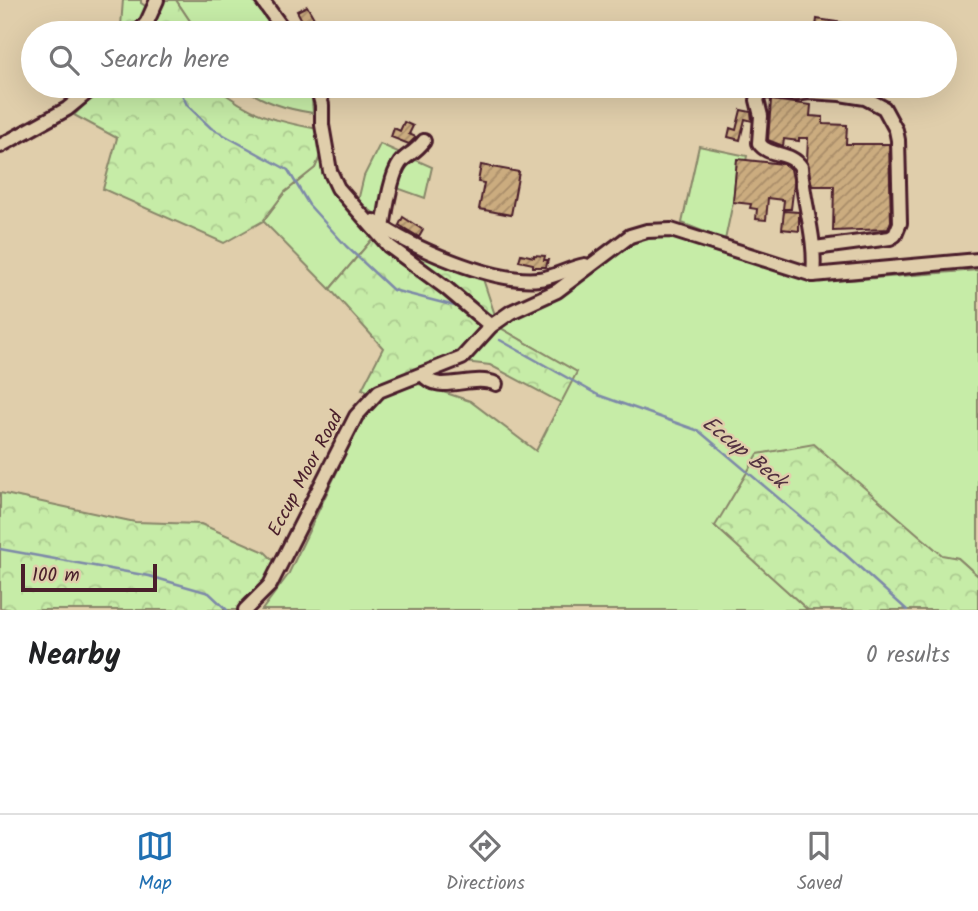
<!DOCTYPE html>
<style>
:root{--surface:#fff;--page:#f6f6f6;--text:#202124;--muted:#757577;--line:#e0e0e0;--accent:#1f6fb2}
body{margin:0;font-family:Kalam,sans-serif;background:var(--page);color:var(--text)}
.scale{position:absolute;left:21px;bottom:18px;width:136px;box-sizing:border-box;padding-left:7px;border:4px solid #4a1f2b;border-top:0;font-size:19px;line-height:24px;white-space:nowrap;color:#4a1f2b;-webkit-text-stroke:5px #e0ceab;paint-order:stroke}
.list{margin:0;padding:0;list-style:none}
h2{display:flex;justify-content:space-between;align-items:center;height:91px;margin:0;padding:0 28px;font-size:30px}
h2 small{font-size:23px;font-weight:400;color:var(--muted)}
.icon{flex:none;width:38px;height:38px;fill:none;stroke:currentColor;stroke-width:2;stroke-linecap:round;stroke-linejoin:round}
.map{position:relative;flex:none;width:978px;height:610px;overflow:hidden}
.search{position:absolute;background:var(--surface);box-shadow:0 7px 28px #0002;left:21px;right:21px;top:21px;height:77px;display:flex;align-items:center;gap:18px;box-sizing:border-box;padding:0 24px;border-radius:38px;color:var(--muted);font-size:26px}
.sheet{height:203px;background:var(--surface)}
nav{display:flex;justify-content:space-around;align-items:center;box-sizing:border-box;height:98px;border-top:2px solid var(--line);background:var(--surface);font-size:19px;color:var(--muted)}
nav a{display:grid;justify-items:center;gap:4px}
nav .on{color:var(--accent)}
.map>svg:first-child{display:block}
.green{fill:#c6eca7;stroke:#888669;stroke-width:2}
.forest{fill:url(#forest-crowns);stroke:#888669;stroke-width:2}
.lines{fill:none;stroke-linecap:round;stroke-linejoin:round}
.stream{stroke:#7d89a8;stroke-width:2.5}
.building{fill:url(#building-hatch);stroke:#4a1f2b;stroke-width:2}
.minor-casing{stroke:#4a1f2b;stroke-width:18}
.minor{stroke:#e0ceab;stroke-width:12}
.labels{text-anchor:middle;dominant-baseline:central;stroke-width:5;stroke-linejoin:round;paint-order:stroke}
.street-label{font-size:19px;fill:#4a1f2b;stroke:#e0ceab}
.water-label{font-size:21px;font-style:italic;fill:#523140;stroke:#e0ceab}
</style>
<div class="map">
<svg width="978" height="610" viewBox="0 0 978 610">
<defs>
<pattern id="forest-crowns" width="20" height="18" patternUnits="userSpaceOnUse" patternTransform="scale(1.75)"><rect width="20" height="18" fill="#c6eca7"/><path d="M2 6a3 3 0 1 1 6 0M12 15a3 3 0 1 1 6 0" fill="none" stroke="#acca90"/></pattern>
<pattern id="building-hatch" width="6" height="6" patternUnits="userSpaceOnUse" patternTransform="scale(1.75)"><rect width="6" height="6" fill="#cbac7f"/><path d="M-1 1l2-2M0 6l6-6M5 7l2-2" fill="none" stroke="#a78b68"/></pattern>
</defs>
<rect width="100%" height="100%" fill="#e0ceab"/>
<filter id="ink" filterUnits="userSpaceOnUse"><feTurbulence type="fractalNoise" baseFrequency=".0143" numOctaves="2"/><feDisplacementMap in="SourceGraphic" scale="14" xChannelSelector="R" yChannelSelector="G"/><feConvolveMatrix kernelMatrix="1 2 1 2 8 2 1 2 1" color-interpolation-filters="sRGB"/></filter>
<g filter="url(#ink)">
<g class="green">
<path d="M176,0H256L277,28L260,33H198Z"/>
<path d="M241,86H311L313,113C286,109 263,102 241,86Z"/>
<path d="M380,144L432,167L425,198L389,185L379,217L358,201L364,176Z"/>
<path d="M699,146L747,156L746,161L737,160L733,202L725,240L682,223Z"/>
<path d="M323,149C324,158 323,169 326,177C334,202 359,217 379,231L330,289L263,221L285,192L315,168Z"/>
<path d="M650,235L673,236L815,280H850L978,270V576L958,558L715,526L808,610H262L288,575L361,421L383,395L419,384L470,401L536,451L576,372L499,327L632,239Z"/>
</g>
<g class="forest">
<path d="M123,0H141V3L147,7L162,0H176L198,33H117L121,26Z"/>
<path d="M104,86H215C250,115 275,121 318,129L323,149L315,168L285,192L263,221L224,243L103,189L117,138L74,115Z"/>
<path d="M379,231L482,276L499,327L577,372L561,403L490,365L447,360L386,381L370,392L362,389L383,348L330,289Z"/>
<path d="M814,444L942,555L958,558L978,576V610H808L715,526L758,454Z"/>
<path d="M0,493L135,522L201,524L265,552L275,562L264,580L237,610H14L0,608Z"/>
</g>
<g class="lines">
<g class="stream">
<path d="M155,17L156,33"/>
<path d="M178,86L187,105L211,128L288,170L309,205L346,246L393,290L455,306"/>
<path d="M500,340L598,395L699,431L846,555L907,610"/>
<path d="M0,549L149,576L209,593L227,610"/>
</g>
</g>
<g class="building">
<path d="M307,6L318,25L314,27L317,33H295L305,26L297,11Z"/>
<path d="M817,19L844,23L843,33H815Z"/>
<path d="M771,100L811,105L810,116L823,117V124L847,125L846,144H889L891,221L888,229L833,231L834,186H812L807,161L808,138H799V141L784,139L783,146L768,140Z"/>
<path d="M741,110L751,112L752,121L745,119L740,140L728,137L730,128L736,130Z"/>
<path d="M404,122L413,126L409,134L416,137L409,144L391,137L394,128L400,131Z"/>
<path d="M737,159L783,164L791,169L794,184L791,209H783L784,200L768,198L766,220L756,219L757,209L750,208L751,204L733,202Z"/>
<path d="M481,165L519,172L511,215L479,209L484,183L478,182Z"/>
<path d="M784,211L799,212V231L782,229Z"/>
<path d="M403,217L423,230L419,237L399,225Z"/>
<path d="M521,254L534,257V255L545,256L544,260H548L546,267H533V264L519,261Z"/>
</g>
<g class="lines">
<g class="minor-casing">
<g id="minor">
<path d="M262,0L286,33"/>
<path d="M138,33L147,22L157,0"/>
<path d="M317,86L322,105V125L330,171L338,188L389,246L446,288L491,326"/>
<path d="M0,146L67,109L95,86"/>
<path d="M374,221C410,247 494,284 539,279C555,277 569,268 585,265"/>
<path d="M383,228C386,211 390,177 400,163C406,155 415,153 424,141"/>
<path d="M813,275C817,239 803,203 801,167C791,151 768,157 759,143L761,116L757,100L760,93L766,91L796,94L809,92L840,94L865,98L884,108L896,130L898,140L900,223L895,235L890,238L815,248"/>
<path d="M423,374C436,396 473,373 496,384"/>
<path d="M245,610L270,585L356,416L379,391L462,358L491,326L511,312L557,291L630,236L647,231L671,230L813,275L978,260"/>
</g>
</g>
<use href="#minor" class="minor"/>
</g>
</g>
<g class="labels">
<g class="street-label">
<text transform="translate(306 474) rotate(-62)">Eccup Moor Road</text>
</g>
<g class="water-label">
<text transform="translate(744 453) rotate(39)">Eccup Beck</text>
</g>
</g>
</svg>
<div class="scale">100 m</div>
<div class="search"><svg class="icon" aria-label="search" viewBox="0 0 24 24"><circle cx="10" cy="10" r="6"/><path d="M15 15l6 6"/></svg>Search here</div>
</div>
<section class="sheet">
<h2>Nearby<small>0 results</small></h2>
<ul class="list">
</ul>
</section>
<nav>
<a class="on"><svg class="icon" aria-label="map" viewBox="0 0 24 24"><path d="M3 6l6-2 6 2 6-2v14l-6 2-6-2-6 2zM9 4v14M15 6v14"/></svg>Map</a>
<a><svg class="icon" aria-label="directions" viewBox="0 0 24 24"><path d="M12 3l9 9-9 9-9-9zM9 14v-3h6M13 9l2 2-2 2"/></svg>Directions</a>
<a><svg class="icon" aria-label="saved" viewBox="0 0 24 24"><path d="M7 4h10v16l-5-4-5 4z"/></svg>Saved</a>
</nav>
